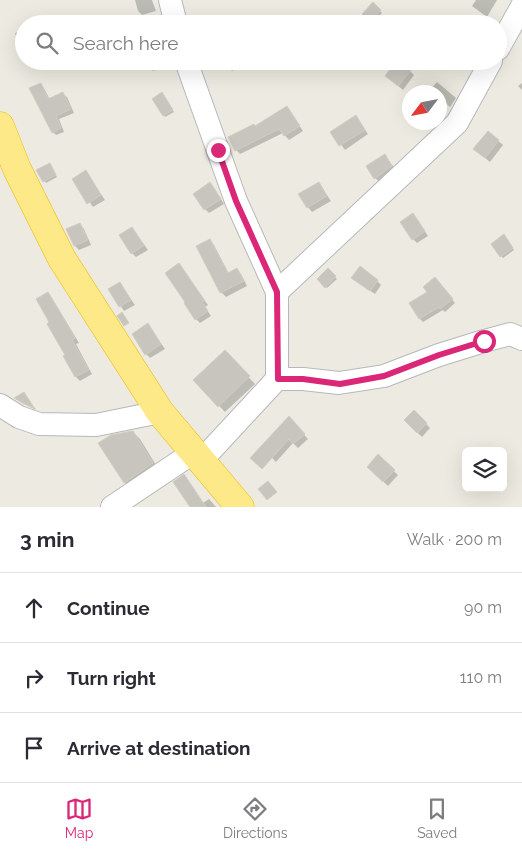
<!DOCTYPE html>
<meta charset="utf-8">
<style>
:root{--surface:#fff;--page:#f7f7f7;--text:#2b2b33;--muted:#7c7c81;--line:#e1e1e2;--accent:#db2777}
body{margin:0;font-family:Raleway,sans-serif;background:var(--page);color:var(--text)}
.controls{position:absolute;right:15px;bottom:15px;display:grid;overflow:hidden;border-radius:8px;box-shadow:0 5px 20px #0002}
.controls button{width:45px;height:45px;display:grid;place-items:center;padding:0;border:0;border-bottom:1px solid var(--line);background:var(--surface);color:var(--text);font:25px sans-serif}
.compass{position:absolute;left:402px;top:85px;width:45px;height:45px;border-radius:50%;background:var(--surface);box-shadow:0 5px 20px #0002;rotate:238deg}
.stop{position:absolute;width:15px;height:15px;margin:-11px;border:4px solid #db2777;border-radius:50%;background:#fff}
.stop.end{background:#db2777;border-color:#fff;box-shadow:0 1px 5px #0008}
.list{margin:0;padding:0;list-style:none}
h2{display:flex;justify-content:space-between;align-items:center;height:65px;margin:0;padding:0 20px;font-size:21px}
h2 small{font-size:16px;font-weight:400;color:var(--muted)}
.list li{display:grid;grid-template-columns:32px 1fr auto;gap:15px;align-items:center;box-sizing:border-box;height:70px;padding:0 20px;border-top:1px solid var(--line)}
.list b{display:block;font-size:19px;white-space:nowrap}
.list em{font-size:16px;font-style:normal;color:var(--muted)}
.icon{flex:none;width:28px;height:28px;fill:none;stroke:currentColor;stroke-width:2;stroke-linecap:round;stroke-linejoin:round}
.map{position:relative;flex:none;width:522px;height:507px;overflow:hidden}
.search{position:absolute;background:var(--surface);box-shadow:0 5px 20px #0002;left:15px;right:15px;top:15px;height:55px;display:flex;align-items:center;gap:12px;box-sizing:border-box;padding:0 18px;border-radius:28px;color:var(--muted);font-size:19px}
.sheet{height:275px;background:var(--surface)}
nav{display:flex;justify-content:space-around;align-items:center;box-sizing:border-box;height:70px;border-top:1px solid var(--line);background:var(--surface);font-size:14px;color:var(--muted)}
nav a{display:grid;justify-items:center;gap:2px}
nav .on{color:var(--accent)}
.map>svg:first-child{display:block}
.shadow{fill:#0003}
.building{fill:#c7c5be;stroke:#d1cdbf}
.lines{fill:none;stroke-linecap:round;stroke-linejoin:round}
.minor-casing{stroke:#b6b8be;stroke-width:24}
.highway-casing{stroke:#edb600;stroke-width:29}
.minor{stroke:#fff;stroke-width:22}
.highway{stroke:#fde987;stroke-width:28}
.route{stroke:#db2777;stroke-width:6}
</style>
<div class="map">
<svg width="522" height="507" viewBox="0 0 522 507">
<rect width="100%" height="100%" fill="#edebe1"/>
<g class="shadow">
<path d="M135,0H152L156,11L142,15L138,11Z"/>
<path d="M476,0H497L487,17L472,6Z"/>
<path d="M373,4L382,13L373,23L364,14Z"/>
<path d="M271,17L277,24H260V23Z"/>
<path d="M24,31V50L21,51L15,33Z"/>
<path d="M146,61H162L164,66L153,71Z"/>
<path d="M224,61H242L243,65L232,71Z"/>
<path d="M410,71L414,75L403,90L391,80Z"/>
<path d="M437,82L456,98L450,107L440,98V92H433L430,90Z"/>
<path d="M522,83V90L518,86Z"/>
<path d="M41,84L44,88L50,100L63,94L67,97L74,113L59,119L64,132L56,135L53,132Z"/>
<path d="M164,96L174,112L165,117L164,115Z"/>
<path d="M287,107L303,131L289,140L283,133L240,154L236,150L255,127Z"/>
<path d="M356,117L368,134L345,150L332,132Z"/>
<path d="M488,132L503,145L490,162L479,153Z"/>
<path d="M385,156L396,170L380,182L375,178Z"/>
<path d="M50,164L57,177L46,183L38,170Z"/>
<path d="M86,172L105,200L93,207L74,179Z"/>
<path d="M319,183L331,201L312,212L308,207Z"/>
<path d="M214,188L224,204L209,213L205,209Z"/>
<path d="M417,219L428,236L417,243L413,239Z"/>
<path d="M80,224L84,229L91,245L79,250L75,246L68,229Z"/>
<path d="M132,228L148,250L136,257L132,253Z"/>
<path d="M506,238L514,250L503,258L501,256Z"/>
<path d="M210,241L214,245L229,274L237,270L241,274L247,286L226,297L221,292L198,247Z"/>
<path d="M179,265L208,305L205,307L211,316L200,323L196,319Z"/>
<path d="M328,270L337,279L327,288L318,279Z"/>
<path d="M377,281L381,285L375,294L357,282Z"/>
<path d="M438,282L455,303L445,312L443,310L423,322L420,319L429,292Z"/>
<path d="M120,284L135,305L124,311L110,290Z"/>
<path d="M48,293L52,298L79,343L76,344L92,374L80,381L76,377L65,357L67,356L51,323Z"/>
<path d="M148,325L165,349L150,358L146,354Z"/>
<path d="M225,352L255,384L225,412L194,380Z"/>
<path d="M24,394L28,398L36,410L20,402L16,399Z"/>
<path d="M414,411L430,428L422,437L405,420Z"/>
<path d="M293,422L308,439L298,448L293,443L276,462L272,458Z"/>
<path d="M133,432L140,439L159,470L131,489L125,483L100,444Z"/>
<path d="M378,456L398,475L388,486L368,467Z"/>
<path d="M209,499L216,507H197Z"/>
</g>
<g class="building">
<path d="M373,2L381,10L370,22L362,14Z"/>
<path d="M396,61H399L411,70L398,86L385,76Z"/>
<path d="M41,83L48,99L63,92L71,109L56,116L61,128L52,133L29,88Z"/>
<path d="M162,92L173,110L163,116L152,99Z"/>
<path d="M287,106L300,126L284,136L279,129L235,151L228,137L254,124L255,126Z"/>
<path d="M356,115L365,130L339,146L330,132Z"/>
<path d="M488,131L499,140L485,158L473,149Z"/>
<path d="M385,154L392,166L374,179L366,166Z"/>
<path d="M50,163L56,175L43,182L36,170Z"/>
<path d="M86,170L101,195L87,204L72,179Z"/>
<path d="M210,182L221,199L204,210L193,194Z"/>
<path d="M319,182L327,196L307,208L298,194Z"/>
<path d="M413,213L425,231L412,240L400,222Z"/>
<path d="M80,223L88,240L74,246L66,229Z"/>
<path d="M132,227L144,245L131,254L119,235Z"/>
<path d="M504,234L513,248L500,257L491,244Z"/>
<path d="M210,239L228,273L237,268L244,281L220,293L196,246Z"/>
<path d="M179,263L205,301L202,302L208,311L195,320L184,303L185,302L165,273Z"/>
<path d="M360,266L378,280L370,291L351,278Z"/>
<path d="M328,268L336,276L325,288L317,279Z"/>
<path d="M435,277L453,299L440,309L439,307L419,319L409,303L427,292L423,287Z"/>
<path d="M120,282L131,300L119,307L108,289Z"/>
<path d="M48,292L75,338L72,340L89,370L75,377L63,356L65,355L47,324L49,322L36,299Z"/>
<path d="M122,312L129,323L124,326L117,316Z"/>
<path d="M148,323L161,344L145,355L132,334Z"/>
<path d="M225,350L250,376L218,407L193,380Z"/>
<path d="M24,392L34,408L14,398Z"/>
<path d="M414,410L427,423L417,433L404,420Z"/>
<path d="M289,416L305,434L293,444L289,439L262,469L250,458Z"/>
<path d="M133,431L153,463L124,483L98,443L111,435Z"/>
<path d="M378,454L395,470L383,482L367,467Z"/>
<path d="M184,474L206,507H190L173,482Z"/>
<path d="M268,481L277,492L267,500L258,489Z"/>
</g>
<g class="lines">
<g class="minor-casing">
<g id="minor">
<path d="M170,0L176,24"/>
<path d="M498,49L522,6"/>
<path d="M186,61L236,201L277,292"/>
<path d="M277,379H303L339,383L384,376L439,355L484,341L510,334L522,339"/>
<path d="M0,405L19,417L39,424L96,425L160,412"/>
<path d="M201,461L277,379V292L457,123L491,61"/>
<path d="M112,507L194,452"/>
</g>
</g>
<g class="highway-casing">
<path id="highway" d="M0,126L17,169L62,259L160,412L240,507"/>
</g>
<use href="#minor" class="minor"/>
<use href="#highway" class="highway"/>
</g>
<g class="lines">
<path class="route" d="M218,150L236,201L277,292L278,379H303L340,384L384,376L439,355L484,341"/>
</g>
</svg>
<div class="controls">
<button><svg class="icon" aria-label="layers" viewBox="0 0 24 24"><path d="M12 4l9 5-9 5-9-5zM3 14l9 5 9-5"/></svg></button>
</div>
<svg class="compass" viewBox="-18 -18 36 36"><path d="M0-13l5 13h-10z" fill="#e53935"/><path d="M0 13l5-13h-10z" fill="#7c7c81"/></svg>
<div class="stop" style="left:484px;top:341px"></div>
<div class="stop end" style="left:218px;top:150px"></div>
<div class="search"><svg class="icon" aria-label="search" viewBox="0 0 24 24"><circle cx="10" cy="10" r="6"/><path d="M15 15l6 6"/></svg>Search here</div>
</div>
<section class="sheet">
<h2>3 min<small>Walk · 200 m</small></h2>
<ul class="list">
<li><svg class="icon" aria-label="ahead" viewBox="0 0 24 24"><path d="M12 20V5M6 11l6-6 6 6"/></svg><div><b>Continue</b></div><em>90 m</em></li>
<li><svg class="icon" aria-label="right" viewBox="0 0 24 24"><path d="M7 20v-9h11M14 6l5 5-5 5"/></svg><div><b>Turn right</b></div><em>110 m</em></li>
<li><svg class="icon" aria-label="arrive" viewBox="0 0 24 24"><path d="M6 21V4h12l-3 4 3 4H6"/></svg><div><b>Arrive at destination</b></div></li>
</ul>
</section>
<nav>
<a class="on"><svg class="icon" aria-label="map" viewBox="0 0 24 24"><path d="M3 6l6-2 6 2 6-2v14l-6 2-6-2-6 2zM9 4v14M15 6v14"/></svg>Map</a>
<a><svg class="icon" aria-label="directions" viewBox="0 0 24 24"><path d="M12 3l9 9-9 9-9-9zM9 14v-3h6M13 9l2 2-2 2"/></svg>Directions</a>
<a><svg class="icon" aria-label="saved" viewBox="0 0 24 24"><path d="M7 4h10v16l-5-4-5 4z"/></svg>Saved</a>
</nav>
